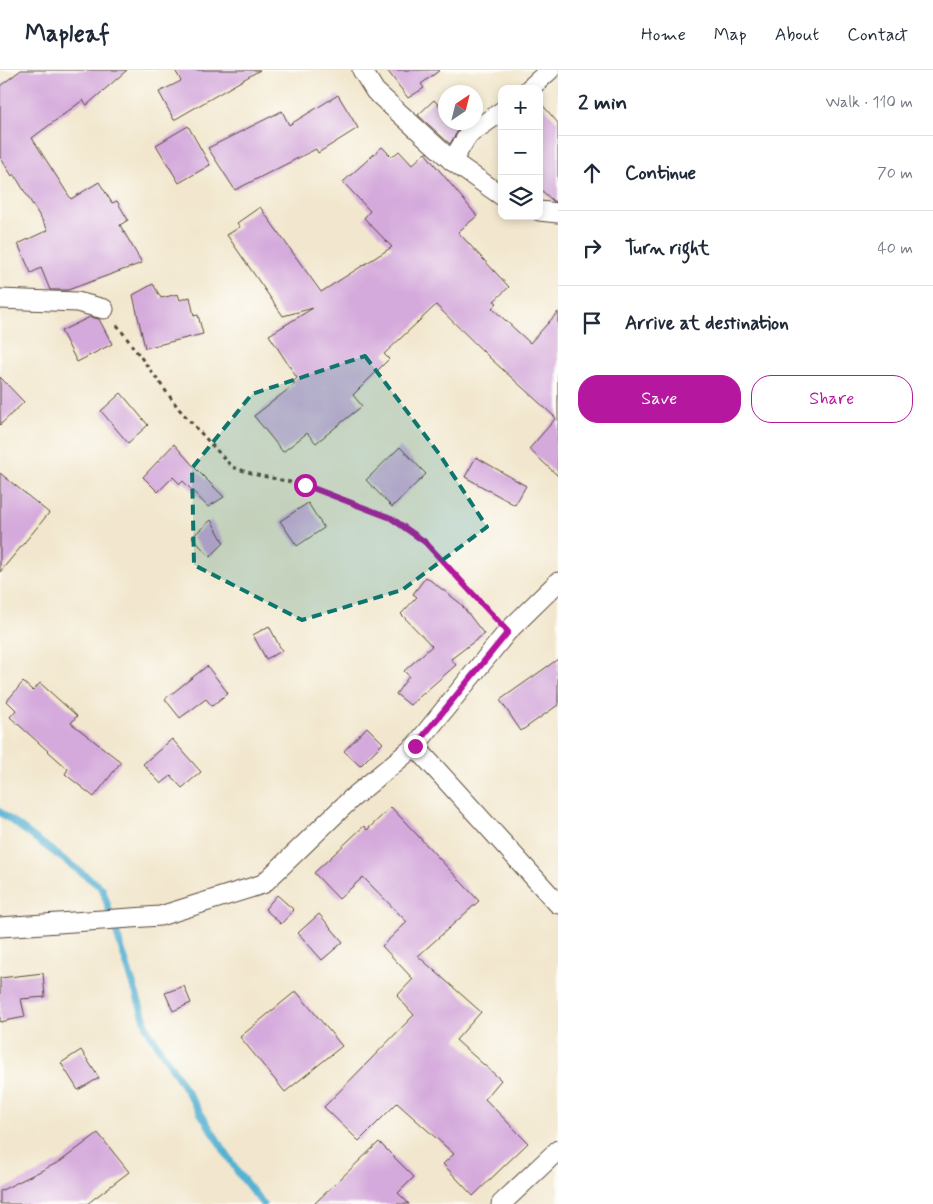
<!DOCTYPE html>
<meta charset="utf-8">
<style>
:root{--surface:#fff;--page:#f6f6f7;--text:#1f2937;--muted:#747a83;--line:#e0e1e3;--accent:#b5179e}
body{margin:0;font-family:Mynerve,sans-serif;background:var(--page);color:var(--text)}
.controls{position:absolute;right:15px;top:15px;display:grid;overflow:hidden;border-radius:10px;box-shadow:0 2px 8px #0003}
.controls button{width:45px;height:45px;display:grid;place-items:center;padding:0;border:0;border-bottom:1px solid var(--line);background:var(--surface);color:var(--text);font:25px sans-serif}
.compass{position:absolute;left:438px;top:15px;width:45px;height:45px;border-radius:50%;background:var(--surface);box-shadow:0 2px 8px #0003;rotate:35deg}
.stop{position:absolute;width:15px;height:15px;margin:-11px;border:4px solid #b5179e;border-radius:50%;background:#fff}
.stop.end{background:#b5179e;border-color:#fff;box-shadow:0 1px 5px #0008}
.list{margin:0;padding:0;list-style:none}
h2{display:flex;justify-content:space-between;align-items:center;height:65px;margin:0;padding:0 20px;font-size:21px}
h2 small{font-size:16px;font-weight:400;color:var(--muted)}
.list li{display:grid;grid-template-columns:32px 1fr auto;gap:15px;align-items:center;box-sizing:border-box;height:75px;padding:0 20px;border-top:1px solid var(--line)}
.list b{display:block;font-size:19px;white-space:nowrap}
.list em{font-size:16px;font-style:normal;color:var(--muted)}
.actions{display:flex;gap:10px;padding:15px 20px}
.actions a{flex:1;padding:11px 0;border:1px solid var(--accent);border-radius:20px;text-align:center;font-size:18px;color:var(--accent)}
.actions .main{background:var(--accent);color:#fff}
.icon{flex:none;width:28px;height:28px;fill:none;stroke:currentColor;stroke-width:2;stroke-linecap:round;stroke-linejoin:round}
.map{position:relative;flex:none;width:558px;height:1134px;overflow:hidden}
header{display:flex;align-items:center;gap:30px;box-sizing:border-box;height:70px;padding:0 25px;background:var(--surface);border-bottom:1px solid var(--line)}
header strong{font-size:24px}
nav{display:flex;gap:28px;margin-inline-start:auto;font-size:18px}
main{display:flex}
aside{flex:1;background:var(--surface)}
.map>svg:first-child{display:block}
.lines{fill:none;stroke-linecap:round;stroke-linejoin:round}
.stream{stroke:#55b1d3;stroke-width:7}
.building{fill:#d4a9db}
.street-casing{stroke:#564638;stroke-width:21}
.path{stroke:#564638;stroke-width:3;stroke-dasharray:4 4;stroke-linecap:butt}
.street{stroke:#fff;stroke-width:19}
.route{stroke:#b5179e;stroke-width:6}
.marked{fill:#0f766e;fill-opacity:0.2;stroke:#0f766e;stroke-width:4;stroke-dasharray:10 6;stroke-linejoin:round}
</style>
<header>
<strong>Mapleaf</strong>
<nav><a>Home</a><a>Map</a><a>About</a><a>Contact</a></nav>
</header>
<main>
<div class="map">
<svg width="558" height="1134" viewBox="0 0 558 1134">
<rect width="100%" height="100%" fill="#fdfcf7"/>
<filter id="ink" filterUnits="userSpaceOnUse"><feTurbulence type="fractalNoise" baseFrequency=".02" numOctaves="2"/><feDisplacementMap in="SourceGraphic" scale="10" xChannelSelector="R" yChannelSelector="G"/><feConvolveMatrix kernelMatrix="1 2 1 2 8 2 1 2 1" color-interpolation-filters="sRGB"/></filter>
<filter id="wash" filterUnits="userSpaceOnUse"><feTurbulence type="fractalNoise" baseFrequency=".0096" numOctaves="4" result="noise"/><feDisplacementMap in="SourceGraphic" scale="20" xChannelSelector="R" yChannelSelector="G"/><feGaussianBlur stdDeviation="1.12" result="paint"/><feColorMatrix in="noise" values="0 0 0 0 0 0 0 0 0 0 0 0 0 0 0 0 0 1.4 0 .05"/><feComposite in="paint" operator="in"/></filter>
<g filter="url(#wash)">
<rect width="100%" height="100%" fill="#f2e7ce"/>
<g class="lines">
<path class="stream" d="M0,742L102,818L148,960L239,1104L263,1134"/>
</g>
<g id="blocks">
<g class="building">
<path d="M21,0H127L87,35L83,30L32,68L71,129L99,112L112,133L117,131L128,150L120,155L142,193L68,220H50L41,198L31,203L18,174L48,160L14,104L12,106L0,87V16Z"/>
<path d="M175,0H260L174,50L159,22L181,11Z"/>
<path d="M387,0H440L421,14L424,18L408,28Z"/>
<path d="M338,25L358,58L318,83L316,79L235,120L208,78L282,41L289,55Z"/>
<path d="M434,30L446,43V52H454L459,59L450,74L418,45Z"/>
<path d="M539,31L558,53V132L553,131L539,118Z"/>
<path d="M188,56L210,95L179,113L156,75Z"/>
<path d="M382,77L392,87L399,81L412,95L425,83L477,146L458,162L509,217L494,231L497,233L492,238L530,273L558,242V406L529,379L556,348L490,288L436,235L384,284L389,289L353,325L362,336L316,373L307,363L283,382L254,346L295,314L293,312L297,308L269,265L313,238L283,246L227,165L240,157L237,153L260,137L321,222L392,177L364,148L370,141L343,112Z"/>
<path d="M153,214L161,228L178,224L180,230L190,227L194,246L198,245L203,264L145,278L133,225Z"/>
<path d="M90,247L99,249L112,274L77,292L61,261Z"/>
<path d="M0,307L24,332L0,355Z"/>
<path d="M121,323L148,355L128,373L101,341Z"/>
<path d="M174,374L196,399L224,427L208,437L183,411L180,414L173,407L158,422L143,407Z"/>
<path d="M400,377L426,404L392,437L366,410Z"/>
<path d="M476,387L526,416L515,435L465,407Z"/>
<path d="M0,403L49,443L0,502Z"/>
<path d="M308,433L324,458L297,476L280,451Z"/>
<path d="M211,450L224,473L210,487L192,467Z"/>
<path d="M426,507L460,533L484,564L451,589L456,595L410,635L396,624L409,606L404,601L432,576L401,544L417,527L413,524Z"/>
<path d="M269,556L282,581L266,589L253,565Z"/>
<path d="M558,589V635L521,661L500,630Z"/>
<path d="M207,596L228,623L212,636L206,629L180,648L165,629Z"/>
<path d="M23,612L33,621L40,613L77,646L71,653L121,692L94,727L65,704L68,699L10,647L16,640L7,631Z"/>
<path d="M367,657L383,673L360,696L344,681Z"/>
<path d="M172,669L201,702L182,718L171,706L161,714L143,694Z"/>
<path d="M391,737L479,831L418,886L481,942L456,970L501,1010L485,1029L528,1073L473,1126L443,1094L454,1084L397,1033L359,1071L324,1037L414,945L397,926L413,909L382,876L407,852L363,807L339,829L314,803L364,756L367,760Z"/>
<path d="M277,825L294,840L281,854L265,839Z"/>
<path d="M319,844L343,872L322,890L298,863Z"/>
<path d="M43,903L45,927L21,929L25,947L0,952V908Z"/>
<path d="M184,916L191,933L173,941L165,923Z"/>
<path d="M296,921L342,976L285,1022L240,967Z"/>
<path d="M81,980L99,1008L78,1020L61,993Z"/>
<path d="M98,1063L129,1102L87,1134H0V1121L61,1091Z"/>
<path d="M379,1072L414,1107L398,1123L409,1134H314Z"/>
</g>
</g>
</g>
<g filter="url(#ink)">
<use href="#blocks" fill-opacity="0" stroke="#564638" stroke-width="1"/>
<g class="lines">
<g class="street-casing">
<g id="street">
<path d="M362,0L375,21L452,91L502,126"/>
<path d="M529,19L550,0"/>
<path d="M452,91L468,65L502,41"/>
<path d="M539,141L558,143"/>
<path d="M0,229L77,232L104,239"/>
<path d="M415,676L558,834"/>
<path d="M0,857L160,846L263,814L351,729L415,676L507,562L558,512"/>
<path d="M501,1134L558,1080"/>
</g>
</g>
<path class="path" d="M117,255L179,339L232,397L257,405L305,415L391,448L425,472L494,546"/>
<use href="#street" class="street"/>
</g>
</g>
<g class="lines" filter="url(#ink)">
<path class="route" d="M305,415L391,448L425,472L508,562L415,676"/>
</g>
<path class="marked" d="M365,286L440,385L487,457L402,520L302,550L194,495L192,398L252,324Z"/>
</svg>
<div class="controls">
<button>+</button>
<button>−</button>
<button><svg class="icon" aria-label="layers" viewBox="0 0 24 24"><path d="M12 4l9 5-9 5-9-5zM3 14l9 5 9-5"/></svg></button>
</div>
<svg class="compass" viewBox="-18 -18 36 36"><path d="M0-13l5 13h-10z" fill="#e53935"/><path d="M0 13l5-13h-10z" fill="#747a83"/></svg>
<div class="stop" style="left:305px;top:415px"></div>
<div class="stop end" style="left:415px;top:676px"></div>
</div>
<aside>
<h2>2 min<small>Walk · 110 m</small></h2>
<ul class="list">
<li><svg class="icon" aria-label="ahead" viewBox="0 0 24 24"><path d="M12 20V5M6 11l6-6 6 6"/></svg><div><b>Continue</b></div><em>70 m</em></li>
<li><svg class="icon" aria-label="right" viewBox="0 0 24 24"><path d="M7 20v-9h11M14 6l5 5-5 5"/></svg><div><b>Turn right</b></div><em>40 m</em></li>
<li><svg class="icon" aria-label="arrive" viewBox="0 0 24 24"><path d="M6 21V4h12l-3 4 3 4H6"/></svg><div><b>Arrive at destination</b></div></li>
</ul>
<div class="actions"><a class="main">Save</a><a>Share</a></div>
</aside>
</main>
